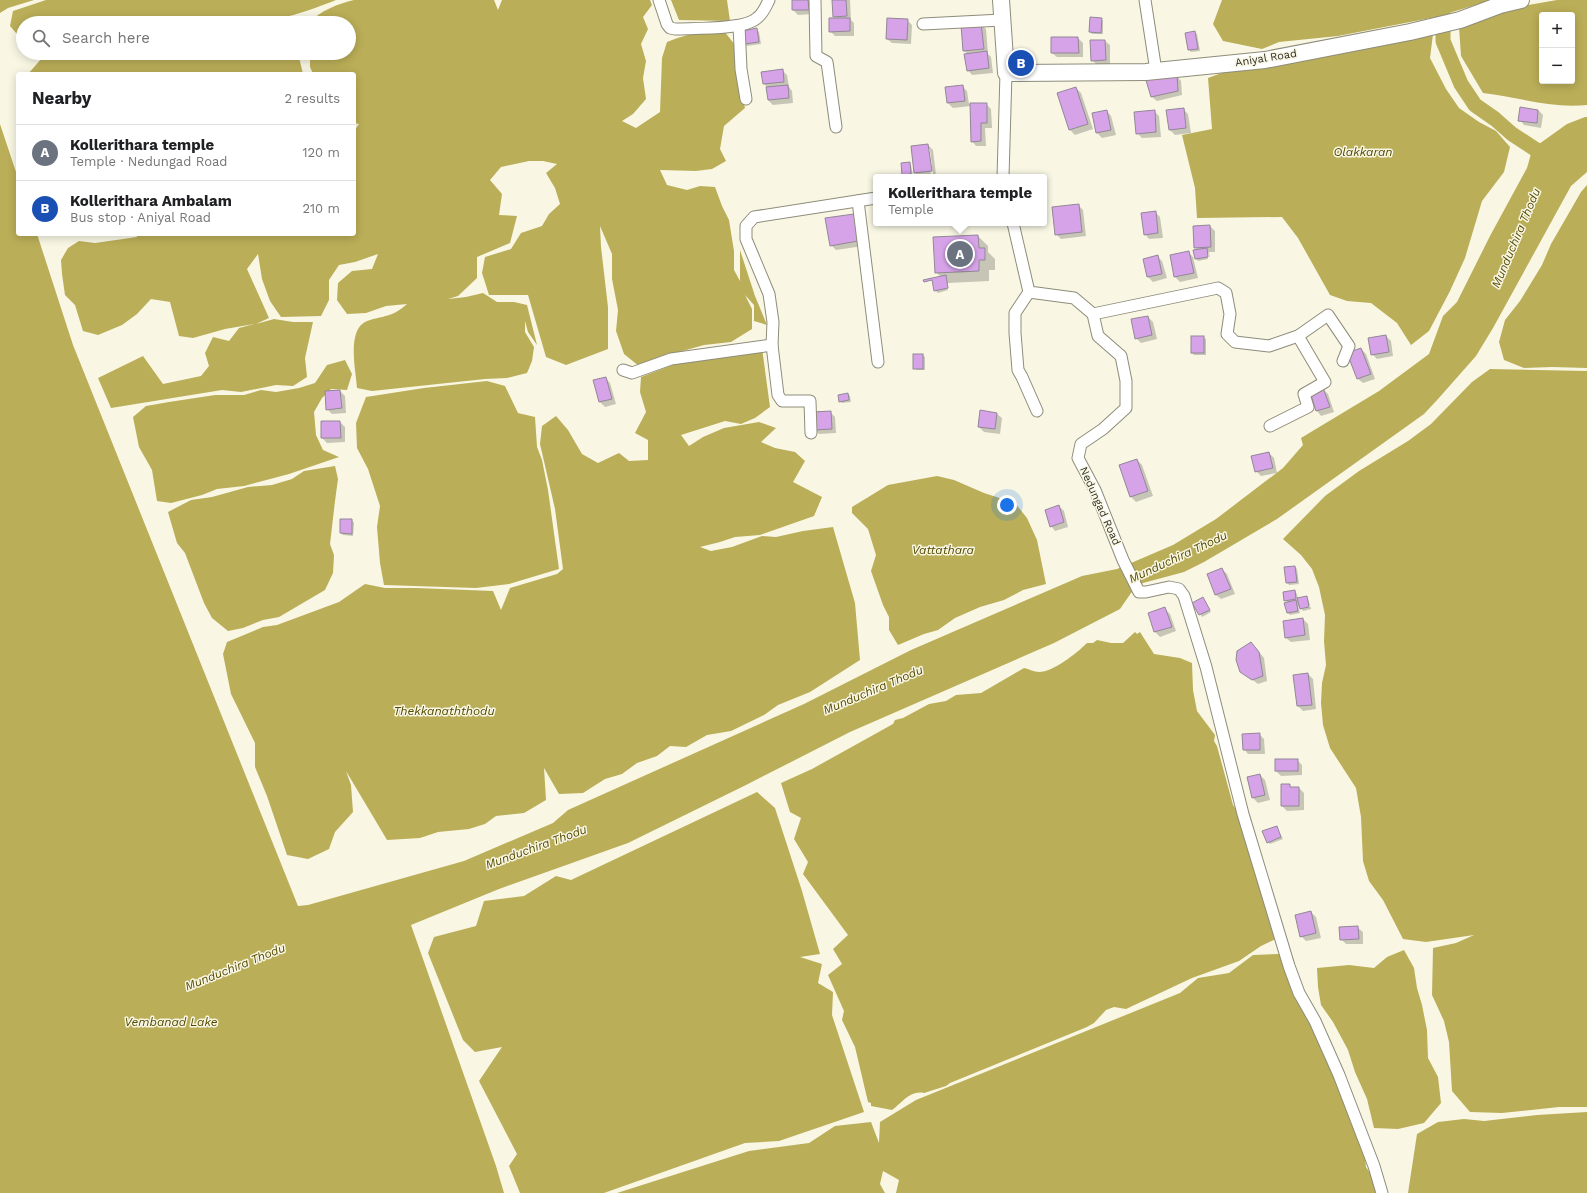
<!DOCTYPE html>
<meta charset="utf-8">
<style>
:root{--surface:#fff;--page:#f2f2f2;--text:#202124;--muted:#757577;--line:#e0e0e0;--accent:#d93025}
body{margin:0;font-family:"Work Sans",sans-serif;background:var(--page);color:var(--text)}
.controls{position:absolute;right:12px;top:12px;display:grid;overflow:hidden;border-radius:4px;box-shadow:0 2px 10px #0003}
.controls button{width:36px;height:36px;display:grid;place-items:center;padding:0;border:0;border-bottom:1px solid var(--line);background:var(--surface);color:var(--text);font:20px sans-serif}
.you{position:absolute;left:1007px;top:505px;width:14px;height:14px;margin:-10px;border:3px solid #fff;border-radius:50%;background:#1a73e8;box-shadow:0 0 0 6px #1a73e833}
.badge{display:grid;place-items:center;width:26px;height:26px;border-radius:50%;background:var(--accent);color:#fff;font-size:13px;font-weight:700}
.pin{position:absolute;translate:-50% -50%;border:2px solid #fff;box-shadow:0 1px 4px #0006}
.popup{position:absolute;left:873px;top:174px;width:174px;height:52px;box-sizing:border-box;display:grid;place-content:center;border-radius:4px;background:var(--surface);filter:drop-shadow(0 1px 3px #0005);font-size:13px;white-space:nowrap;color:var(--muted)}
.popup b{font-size:15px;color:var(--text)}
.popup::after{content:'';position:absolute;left:50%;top:100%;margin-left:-8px;border:8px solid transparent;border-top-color:var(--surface)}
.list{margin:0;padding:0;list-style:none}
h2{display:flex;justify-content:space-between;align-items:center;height:52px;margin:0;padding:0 16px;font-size:17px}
h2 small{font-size:13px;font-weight:400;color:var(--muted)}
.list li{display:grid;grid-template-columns:26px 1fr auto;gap:12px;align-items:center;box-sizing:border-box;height:56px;padding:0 16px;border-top:1px solid var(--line)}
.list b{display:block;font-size:15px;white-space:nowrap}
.list p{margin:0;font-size:13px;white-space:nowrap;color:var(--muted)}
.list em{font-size:13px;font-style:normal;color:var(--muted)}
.icon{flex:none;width:22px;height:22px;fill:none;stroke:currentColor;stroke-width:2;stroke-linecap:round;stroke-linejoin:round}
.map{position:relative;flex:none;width:1587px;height:1193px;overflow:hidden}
.search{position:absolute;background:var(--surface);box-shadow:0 2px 10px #0003;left:16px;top:16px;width:340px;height:44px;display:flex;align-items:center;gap:10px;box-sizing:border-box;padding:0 14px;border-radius:22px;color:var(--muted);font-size:15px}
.panel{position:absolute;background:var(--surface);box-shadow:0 2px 10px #0003;left:16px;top:72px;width:340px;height:164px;border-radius:4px}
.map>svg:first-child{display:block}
.water{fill:#baae58;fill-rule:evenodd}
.shadow{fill:#0003;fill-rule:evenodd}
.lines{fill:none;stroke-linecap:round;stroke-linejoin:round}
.canal{stroke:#baae58;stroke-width:15}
.building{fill:#d6a3e8;stroke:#928796}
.street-casing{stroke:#8e8c7a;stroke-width:13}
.secondary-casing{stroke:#8e8c7a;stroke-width:18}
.street{stroke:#fff;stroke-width:11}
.secondary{stroke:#fff;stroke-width:16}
.labels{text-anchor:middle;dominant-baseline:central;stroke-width:3;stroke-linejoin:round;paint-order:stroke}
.street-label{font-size:11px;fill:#2d2c25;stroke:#f9f7e4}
.water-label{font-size:12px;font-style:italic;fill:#534a02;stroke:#f9f7e4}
</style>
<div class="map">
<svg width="1587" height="1193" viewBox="0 0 1587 1193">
<rect width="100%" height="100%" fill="#f9f7e4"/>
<g class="water">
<path d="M0,0H34L8,8L0,13Z"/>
<path d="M46,0H336C318,7 298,15 279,18C263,20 247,18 232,23H23V41L10,26L13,11Z"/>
<path d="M354,0H494L498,10L502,0H650L652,5L643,17L648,29L641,44L646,61L643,78L646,99L633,114L622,121L636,128L660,112L662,58L667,42C689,33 701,32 724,31L735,45L740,87L745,108L724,126L720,149L726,161L712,169L696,171L660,170L667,185L687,190L700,186L715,187L722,206L729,220L734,251V270L740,281V250L755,296L767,325L754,321V305L745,295L752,309V329L731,342L704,345L679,352L682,363L723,357L762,348L770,407L755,418L741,424L725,421L681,435L689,446L703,437L724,428L759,422L776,428L761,442L775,448L795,452L805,461L793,482L822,497L814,516L760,535L735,537L720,542L700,547L711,551L732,547L762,536L776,537L803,531L833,527L855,603L860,660L810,692L778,705L764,715L731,731L707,735L686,747L670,746L657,756L637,763L622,774L605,779L583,793L559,794L544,768L546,800L524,813L496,816L485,824L469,829L438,832L420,838L387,840L346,771L351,785L353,812L335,832L329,849L308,859L287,855L267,796L255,767V743L231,694L223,654L227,642L263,627L277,625L339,602L365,584L385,588H416L493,591L501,610L510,588L557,574L563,569L555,509L540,444L542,426L556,416L568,430L582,454L598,463L619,453L629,461L648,460V440L635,433L646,412L640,392L641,377L670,366L679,363L676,352L639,366L624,354L616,331L618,310L612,279V254L600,226L601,247L608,307V349L566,365L546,357L528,295H489L482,273L485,257L511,249L521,233L542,226L549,214L560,204L555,188L546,173L557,164L543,161H529L501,167L490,180L502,194L499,215L517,216L510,243L477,257V278L458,296L448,299L466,297L483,293L497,302H514L527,305L537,345L528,332L525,321V332L534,347L532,361L527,373L507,378L485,379L372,391L357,388C356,371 346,329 367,321C385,315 391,318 407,304L386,306L366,313L347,314L337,300L338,283L352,271L372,269L378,254L355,262L339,265L329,280V300L321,316L281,317L270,301L262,279L258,254L247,269L269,318L256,324L274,319L293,322H313L305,358L307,377L293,386L276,385L241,392L222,390L111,408L98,378L143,356L163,384L201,376L209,366L205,353L213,337L229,341L239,328L254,324L225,329L193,338L179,336L170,302L151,299L137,314L122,325L98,335L83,331L75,305L65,295L62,274L61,260L68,248L79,241L95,243L137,237L136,234H354V131L359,124L354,123V74H313L310,67V53H349V23H309C321,10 338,4 354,0Z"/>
<path d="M671,0H727L730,21L679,20Z"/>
<path d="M1222,0H1496L1522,6L1557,0H1587V105C1552,109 1518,97 1483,93L1461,56L1459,27L1490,16L1485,2L1436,17L1338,36L1279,42L1262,49L1223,41L1213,24ZM1542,15H1572V81H1542Z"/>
<path d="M1433,34L1430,58L1446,89L1459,108L1479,122L1496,131L1510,147L1504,172L1482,201L1465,258L1450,291L1429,331L1411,345L1397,323L1371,303L1347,301L1330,295L1298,238L1282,217L1197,218L1195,188L1182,135L1212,129L1208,78L1243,65Z"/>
<path d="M72,53H298L303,74H28L42,58H57Z"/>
<path d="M1585,117H1587V172L1571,186L1493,328L1476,356L1438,399L1424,414L1277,519L1204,562L1184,572L1143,583L1131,593L1120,609L1054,643L850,732L746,785L628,843L499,889L411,925L496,1166L504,1193H0V124L18,178V234H37L73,345L298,906L308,905L464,861L553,823L568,810L804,704L911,650L1082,576L1117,569L1173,545L1216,519L1283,468L1303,445L1301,438L1379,391L1429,354L1443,316L1457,302L1490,236L1527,168L1531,154L1539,144L1567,124Z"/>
<path d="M1587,185V368L1552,367L1524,368L1504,360L1499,342L1505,320L1520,301L1542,265L1551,244L1581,192Z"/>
<path d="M345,360L352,374L347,390L331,389L322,398L314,412L316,435L323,450L339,457L289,474L244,486L217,489L202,495L171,503L157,501L152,470L139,447L133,417L146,406L169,402L215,395H244L261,390L276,392L299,388L315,383L327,365Z"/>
<path d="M1490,369L1587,371V1107H1559L1502,1113L1470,1112L1452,1091L1449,1042L1444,1021L1432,995L1433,948L1456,943L1474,935L1426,942L1403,939L1383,900L1369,881L1363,861L1361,817L1356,788L1330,748L1323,725L1321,703L1322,683L1326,665L1324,641L1325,615L1319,587L1312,569L1301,555L1283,539L1325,496L1359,471L1408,441L1431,424L1472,382Z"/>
<path d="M487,381L505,386L518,413L535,417L537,447L542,460L548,490L559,569L509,584L476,588L384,585L380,563L377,527L380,506L368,469L357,448L356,423L366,397L424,388Z"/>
<path d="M335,466L338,479L335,501L330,544L334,555L333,573L325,590L279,617L263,620L243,628L228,631L212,618L204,603L185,553L177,543L168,512L191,500L212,497L248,487L272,485L292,479L304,471Z"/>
<path d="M937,476L954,480L984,493L1015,503L1027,518L1037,540L1046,584L1023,590L1004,600L980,607L955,618L938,630L924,634L898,645L889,630V617L883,605L871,571L876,555L868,529L852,513V507L888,485Z"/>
<path d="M1135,632L1137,634L1140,632L1154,654L1180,658L1192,663L1193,690L1197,711L1215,735L1214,741L1217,746L1233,805L1241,816L1278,938L1261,946L1239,961L1192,978L1126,1009L1114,1007L1106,1010L1094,1023L1087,1027L950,1083L946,1086L924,1093C910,1090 902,1103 892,1110L871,1106V1103L868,1102L855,1047L842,1020L844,1011L828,975L842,964L833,949L848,935L803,874L808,862L794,839L801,818L790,812L781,783L812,769L893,724L895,720L903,718L929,704L946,701L956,695L981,693L1024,668C1029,669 1034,672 1039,672C1053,672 1077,653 1087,643H1093L1097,640L1111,643H1123Z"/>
<path d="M757,792L775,808L802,891L820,954L800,957L822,964L818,983L833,992L832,1015L864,1112L779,1141L745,1143L604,1193H520L509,1166L517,1154L479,1081L502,1047L475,1052L463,1040L428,953L434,937L476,926L484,901L524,896L556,876L571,880Z"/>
<path d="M1404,950L1414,968L1417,988L1422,1005L1427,1030L1428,1058L1438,1077L1441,1103L1424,1123L1398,1129L1374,1128L1367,1099L1355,1072L1348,1050L1333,1022L1321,1005L1318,987L1317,968L1349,965L1374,968L1387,957Z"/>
<path d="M1280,954L1363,1133L1366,1167L1384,1193H896L899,1180L883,1171L880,1184L885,1193H617L749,1151L809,1143L835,1126L871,1122L879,1143L880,1122L916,1100L1180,993L1198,978L1229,973L1253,955Z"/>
<path d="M1587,1112V1193H1408L1417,1134L1438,1122L1464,1119L1484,1121L1537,1115Z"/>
</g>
<g class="shadow">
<path d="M793,0H811L813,14L798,15L793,10Z"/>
<path d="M833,0H850L851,20L854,23V36H835L830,31L836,19L834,16Z"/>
<path d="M1101,19L1103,21V34H1092L1090,32Z"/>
<path d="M907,20L912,25L911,44L892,43L887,39Z"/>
<path d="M981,24L986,29L988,54L991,57L993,73L972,75L968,70V54L964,51Z"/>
<path d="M757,30L759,32L761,44L747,46L745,44Z"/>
<path d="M1195,32L1197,34L1200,51L1191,52L1189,50Z"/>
<path d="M1078,38L1083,43V57H1057L1052,53Z"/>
<path d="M1105,41L1110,45V65H1097L1092,60Z"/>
<path d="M782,70L787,75L789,87L792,91L793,103L773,105L768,100L767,87L764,84L763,72Z"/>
<path d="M1177,76L1181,81L1182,95L1157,101L1152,97Z"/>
<path d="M962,86L967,91L969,104H986L991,109L992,128H985L986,146H976L972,141L971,106L953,108L948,103L946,88Z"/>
<path d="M1076,88L1081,93L1093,129L1075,135L1070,130Z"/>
<path d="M1183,109L1188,114L1191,133L1175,135L1170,130Z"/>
<path d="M1538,110L1543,115L1541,128L1524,125L1520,120Z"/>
<path d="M1107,111L1111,116L1116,135L1102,138L1097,133Z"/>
<path d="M1154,111L1159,116L1161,137L1142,138L1137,133Z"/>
<path d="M928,145L933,150L936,175L919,177L915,173ZM928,149H930L933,176H931Z"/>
<path d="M909,163L911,165L913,176L905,177L903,174Z"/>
<path d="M1078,205L1083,210L1086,236L1061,239L1056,234Z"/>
<path d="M1155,212L1160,217L1163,238L1149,239L1145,234Z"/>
<path d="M853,215L858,219L863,246L836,250L831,245Z"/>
<path d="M1210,226L1215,231V252H1209L1210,259L1208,252H1206L1208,259L1198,261L1196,259L1198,250L1195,247Z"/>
<path d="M978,236L988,246V252L995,259V270H989V281L948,283L950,290L948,283H946L948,290L938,293L935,290L941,277L936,272Z"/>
<path d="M1188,252L1193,257L1198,278L1180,282L1175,277L1171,256Z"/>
<path d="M1157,256L1162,261L1167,278L1153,282L1148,277L1144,259Z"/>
<path d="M1148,317L1153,322L1157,339L1141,343L1136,338Z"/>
<path d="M1386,336L1391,341L1393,356L1377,359L1372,354Z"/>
<path d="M1203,337L1206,339V355H1194L1192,353Z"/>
<path d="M1361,349L1366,354L1375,379L1363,383L1358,379Z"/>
<path d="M923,355L925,357V370H917L914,368Z"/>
<path d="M606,378L610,383L616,404L605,407L600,402Z"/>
<path d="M1323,389L1328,394L1334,412L1321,416L1317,411Z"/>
<path d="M340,391L345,396L346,413L332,414L327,409Z"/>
<path d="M848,394L850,396L851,402L842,403L840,401Z"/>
<path d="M830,412L835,417L836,433L819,434L814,429Z"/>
<path d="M997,414L1002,418L1000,434L984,432L979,427Z"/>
<path d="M340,422L345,427V442L327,443L322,438Z"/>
<path d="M1269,453L1274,458L1277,473L1261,476L1256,471Z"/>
<path d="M1137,460L1142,465L1153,496L1136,502L1131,497L1121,466Z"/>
<path d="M1059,506L1064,511L1068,527L1055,531L1051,526Z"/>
<path d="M352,520L354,523L353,536L343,535L341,533Z"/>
<path d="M1295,567L1297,569L1299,584L1289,585L1287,583Z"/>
<path d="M1222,569L1227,574L1235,594L1221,599L1216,595L1208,574Z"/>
<path d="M1295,591L1297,594L1298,599L1306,597L1308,599L1310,605L1301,609L1298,606L1300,613L1290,615L1288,613L1286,603H1288L1285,600Z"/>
<path d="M1203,598L1211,612L1202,617L1194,603Z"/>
<path d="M1311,607V609L1303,611L1302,609Z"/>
<path d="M1165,609L1170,614L1176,631L1160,637L1155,632L1149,614Z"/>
<path d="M1303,619L1308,624L1310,640L1291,642L1286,638Z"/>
<path d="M1256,648L1264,658L1267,681L1258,684L1241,671Z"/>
<path d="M1308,674L1313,679L1316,709L1303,711L1298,706Z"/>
<path d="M1259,734L1264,739L1265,754H1248L1244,749Z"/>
<path d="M1297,760L1302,765V775L1281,776L1276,771Z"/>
<path d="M1260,775L1265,780L1270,800L1258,803L1253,798Z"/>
<path d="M1289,785L1292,788H1299L1304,793V810L1287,811L1282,806Z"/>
<path d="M1276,827L1283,839L1270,844L1268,842Z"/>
<path d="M1311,912L1316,917L1321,938L1306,941L1301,936Z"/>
<path d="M1358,928L1363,932V944H1346L1341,939Z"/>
</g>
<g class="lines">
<path class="canal" d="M1443,13V41L1461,84L1475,105L1495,119L1512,134L1535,149L1550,156"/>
</g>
<g class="building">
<path d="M792,0H808L809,10H792Z"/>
<path d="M832,0H846L847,16L833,17Z"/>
<path d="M1090,17L1102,18L1101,33L1089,32Z"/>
<path d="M829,18H850V31L829,32Z"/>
<path d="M887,18L908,19L907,40L886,39Z"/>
<path d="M981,23L984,49L963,51L961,25Z"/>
<path d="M757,28L759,42L744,44L743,31Z"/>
<path d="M1195,31L1198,49L1188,50L1185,33Z"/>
<path d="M1051,37H1078L1079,53H1051Z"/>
<path d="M1090,40H1105L1106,60L1091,61Z"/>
<path d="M987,51L989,68L967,71L964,54Z"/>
<path d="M783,69L784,82L763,84L761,72Z"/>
<path d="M1177,75L1178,91L1151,97L1145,77Z"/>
<path d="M788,85L789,98L768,100L766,87Z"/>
<path d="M963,85L965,101L947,103L945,87Z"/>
<path d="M1076,87L1088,124L1069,130L1057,93Z"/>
<path d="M970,103H987V123H981V141L971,142Z"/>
<path d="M1520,107L1538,110L1537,123L1518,121Z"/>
<path d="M1184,108L1186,128L1169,130L1166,110Z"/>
<path d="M1107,110L1111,130L1096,133L1092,113Z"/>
<path d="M1155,110L1156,132L1136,134L1134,112Z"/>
<path d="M928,144L932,171L914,173L911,146Z"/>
<path d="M910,162L911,174L902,175L901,163Z"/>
<path d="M1079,204L1082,232L1055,235L1052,207Z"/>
<path d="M1156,211L1158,233L1144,235L1141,213Z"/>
<path d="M854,214L858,241L830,246L825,218Z"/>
<path d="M1210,225L1211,247L1194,248L1193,226Z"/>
<path d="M978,235L979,248H985V260H979V271L935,273L933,237Z"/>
<path d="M1207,248L1208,257L1195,259L1193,250Z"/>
<path d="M1189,251L1194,273L1174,277L1170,255Z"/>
<path d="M1158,255L1162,274L1147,277L1143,259Z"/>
<path d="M946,275L948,288L934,291L932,280L924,282L923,280Z"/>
<path d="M1148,316L1152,335L1135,339L1131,319Z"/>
<path d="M1386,335L1389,352L1371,355L1368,338Z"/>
<rect x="1191" y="336" width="13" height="17"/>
<path d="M1361,348L1371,374L1357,379L1347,353Z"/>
<rect x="913" y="354" width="10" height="15"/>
<path d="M606,377L612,399L599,402L593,380Z"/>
<path d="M1323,388L1330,407L1316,411L1310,392Z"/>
<path d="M340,390L342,408L326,410L325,391Z"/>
<path d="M848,393L849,400L839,402L838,395Z"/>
<path d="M980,410L997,413L995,429L978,427Z"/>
<path d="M831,411L832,429L813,430V412Z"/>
<path d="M321,421H340L341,438H321Z"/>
<path d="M1269,452L1273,468L1255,472L1251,456Z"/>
<path d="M1137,459L1148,491L1130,497L1119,465Z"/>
<path d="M1059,505L1064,522L1050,527L1045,510Z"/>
<path d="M340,519H352V534L340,533Z"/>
<path d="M1295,566L1297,582L1286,583L1284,567Z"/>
<path d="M1222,568L1231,589L1215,595L1207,574Z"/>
<path d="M1295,590L1296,599L1284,601L1283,592Z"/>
<path d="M1307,596L1309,607L1300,609L1297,598Z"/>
<path d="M1203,597L1210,610L1199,615L1192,603Z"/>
<path d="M1296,600L1298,611L1287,613L1284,603Z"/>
<path d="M1165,607L1172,627L1154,632L1148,613Z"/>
<path d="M1303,618L1305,635L1285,638L1283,621Z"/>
<path d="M1251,642L1259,652L1263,676L1252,680L1240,672L1236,660L1237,651Z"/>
<path d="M1308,673L1312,705L1297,706L1293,675Z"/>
<path d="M1260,733V750H1243L1242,734Z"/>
<rect x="1275" y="759" width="23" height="12"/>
<path d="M1260,774L1265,795L1252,798L1247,777Z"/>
<path d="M1281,784H1290V787H1299V806H1281Z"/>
<path d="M1277,826L1281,837L1267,843L1262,831Z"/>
<path d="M1311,911L1316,933L1300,937L1295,915Z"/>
<path d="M1358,926L1359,939L1340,940L1339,927Z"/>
</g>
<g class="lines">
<g class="street-casing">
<g id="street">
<path d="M659,0L667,24L670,28L675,29C693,28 745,30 757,18C763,14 766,6 769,0"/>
<path d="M815,0L816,56L827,62L836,127"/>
<path d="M1145,0L1156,71"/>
<path d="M923,24L1002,20"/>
<path d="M739,26L741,69L746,99"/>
<path d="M1003,177L1006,73"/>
<path d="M858,201L878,362"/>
<path d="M1013,223L1029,292L1074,298L1093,314L1098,336L1121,356L1126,381V408L1103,429L1081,444L1078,458L1095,490L1123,560L1139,592H1146L1169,587L1179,589L1184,596L1206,667L1243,814L1289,966L1299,993L1315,1021L1339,1075L1374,1166L1382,1193"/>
<path d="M1029,292L1015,313V333L1018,370L1022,377L1037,411"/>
<path d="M1093,314L1218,288L1226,293L1230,314L1227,334L1235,342L1269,346L1298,336L1328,315L1349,346L1343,361"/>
<path d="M623,370L632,373L671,359L772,345"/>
<path d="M1270,426L1308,407L1304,394L1325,382L1298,336"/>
<path d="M811,433L810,401H782L778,395L772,345L773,322L769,294L746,239V226L754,217L876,198"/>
</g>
</g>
<g class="secondary-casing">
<path id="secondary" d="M1001,0L1006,73L1146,72L1265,60L1410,32L1460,20L1500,5L1521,0"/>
</g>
<use href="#street" class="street"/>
<use href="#secondary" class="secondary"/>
</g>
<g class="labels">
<g class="street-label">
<text transform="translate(1266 58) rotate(-9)">Aniyal Road</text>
<text transform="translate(1100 506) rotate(66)">Nedungad Road</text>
</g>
<g class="water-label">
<text x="1363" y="152">Olakkaran</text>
<text transform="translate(1516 238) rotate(-67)">Munduchira Thodu</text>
<text x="943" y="550">Vattathara</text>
<text transform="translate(1178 557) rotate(-25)">Munduchira Thodu</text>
<text transform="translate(873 690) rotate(-23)">Munduchira Thodu</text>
<text x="444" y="711">Thekkanaththodu</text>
<text transform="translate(536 847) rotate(-20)">Munduchira Thodu</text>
<text transform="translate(235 967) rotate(-22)">Munduchira Thodu</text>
<text x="171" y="1022">Vembanad Lake</text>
</g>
</g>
</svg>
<div class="controls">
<button>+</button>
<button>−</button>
</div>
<div class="you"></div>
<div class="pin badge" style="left:960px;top:254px;background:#6b7280">A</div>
<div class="popup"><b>Kollerithara temple</b>Temple</div>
<div class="pin badge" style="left:1021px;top:63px;background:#1a4fb4">B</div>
<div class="search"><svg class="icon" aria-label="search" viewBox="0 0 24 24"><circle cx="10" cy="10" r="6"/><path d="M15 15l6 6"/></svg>Search here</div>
<section class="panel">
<h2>Nearby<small>2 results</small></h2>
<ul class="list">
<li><span class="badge" style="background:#6b7280">A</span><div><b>Kollerithara temple</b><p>Temple · Nedungad Road</p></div><em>120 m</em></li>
<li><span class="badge" style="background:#1a4fb4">B</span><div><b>Kollerithara Ambalam</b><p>Bus stop · Aniyal Road</p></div><em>210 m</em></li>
</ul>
</section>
</div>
